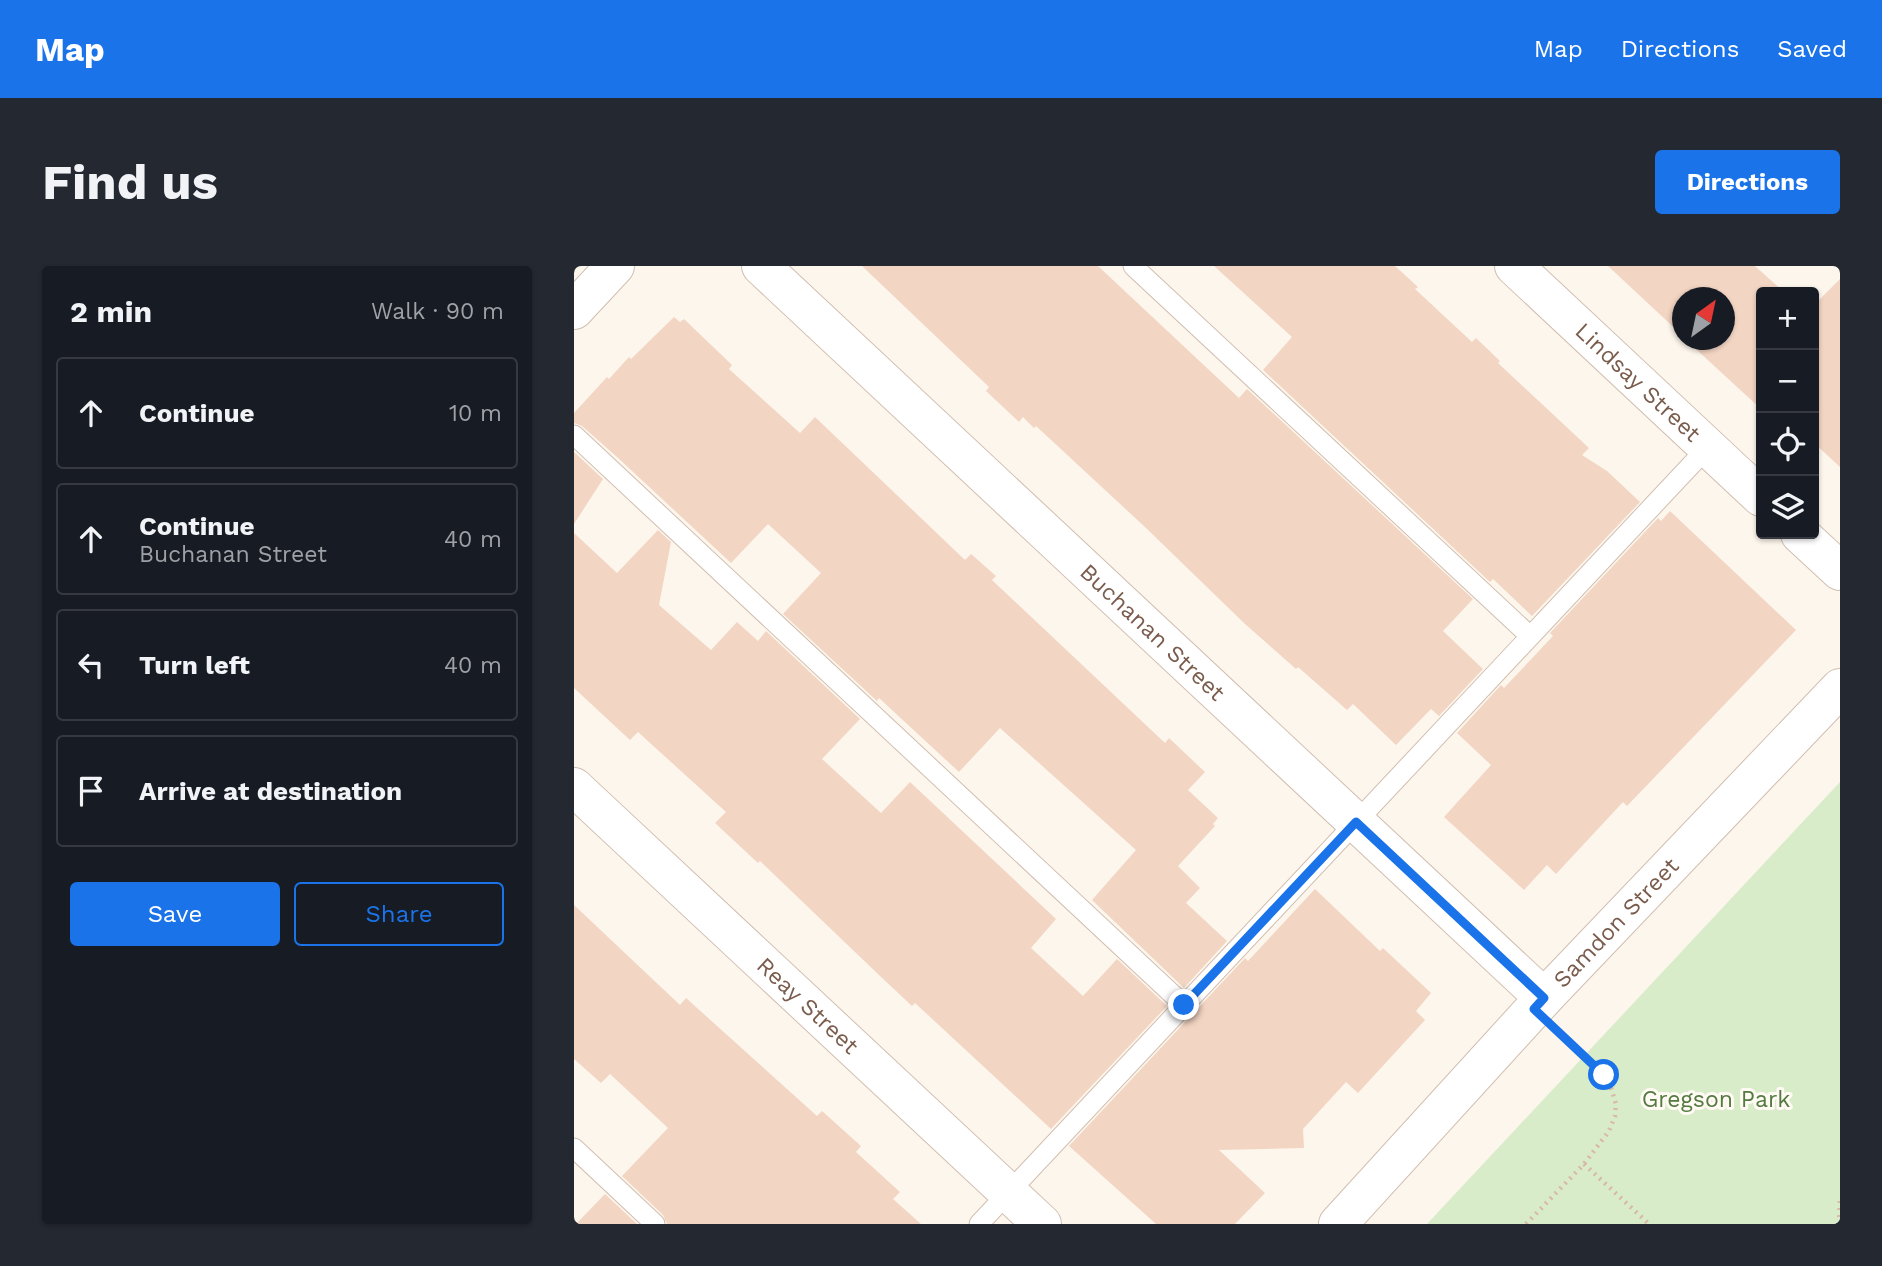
<!DOCTYPE html>
<meta charset="utf-8">
<style>
:root{--surface:#171b24;--page:#242831;--text:#f1f3f6;--muted:#9ea1a6;--line:#363941;--accent:#1a73e8}
body{margin:0;font-family:"Work Sans",sans-serif;background:var(--page);color:var(--text)}
.controls{position:absolute;right:21px;top:21px;display:grid;overflow:hidden;border-radius:7px;box-shadow:0 2px 5px #0004}
.controls button{width:63px;height:63px;display:grid;place-items:center;padding:0;border:0;border-bottom:2px solid var(--line);background:var(--surface);color:var(--text);font:35px sans-serif}
.compass{position:absolute;left:1098px;top:21px;width:63px;height:63px;border-radius:50%;background:var(--surface);box-shadow:0 2px 5px #0004;rotate:33deg}
.stop{position:absolute;width:21px;height:21px;margin:-16px;border:5px solid #1a73e8;border-radius:50%;background:#fff}
.stop.end{background:#1a73e8;border-color:#fff;box-shadow:0 2px 7px #0008}
.list{margin:0;padding:0;list-style:none}
h2{display:flex;justify-content:space-between;align-items:center;height:91px;margin:0;padding:0 28px;font-size:30px}
h2 small{font-size:23px;font-weight:400;color:var(--muted)}
.list li{display:grid;grid-template-columns:46px 1fr auto;gap:21px;align-items:center;box-sizing:border-box;height:112px;margin:0 14px 14px;padding:0 14px;border:2px solid var(--line);border-radius:7px}
.list b{display:block;font-size:26px;white-space:nowrap}
.list p{margin:0;font-size:23px;white-space:nowrap;color:var(--muted)}
.list em{font-size:23px;font-style:normal;color:var(--muted)}
.actions{display:flex;gap:14px;padding:21px 28px}
.actions a{flex:1;padding:16px 0;border:2px solid var(--accent);border-radius:7px;text-align:center;font-size:24px;color:var(--accent)}
.actions .main{background:var(--accent);color:#fff}
.icon{flex:none;width:38px;height:38px;fill:none;stroke:currentColor;stroke-width:2;stroke-linecap:round;stroke-linejoin:round}
.map{position:relative;flex:none;width:1266px;height:958px;overflow:hidden;border-radius:7px}
header{display:flex;align-items:center;gap:42px;box-sizing:border-box;height:98px;padding:0 35px;background:var(--accent);color:#fff}
header strong{font-size:33px}
nav{display:flex;gap:38px;margin-inline-start:auto;font-size:24px}
.intro{display:flex;align-items:center;justify-content:space-between;box-sizing:border-box;height:168px;padding:0 42px}
h1{margin:0;font-size:49px}
.button{padding:18px 32px;border-radius:7px;background:var(--accent);color:#fff;font-size:24px;font-weight:700}
main{display:flex;gap:42px;padding:0 42px}
aside{flex:1;background:var(--surface);border-radius:7px;box-shadow:0 2px 5px #0004}
.map>svg:first-child{display:block}
.green{fill:#d8ecc9}
.building{fill:#f3d5c3}
.lines{fill:none;stroke-linecap:round;stroke-linejoin:round}
.lane-casing{stroke:#d1beb0;stroke-width:21}
.street-casing{stroke:#d1beb0;stroke-width:40}
.path{stroke:#d9b8a5;stroke-width:4.5;stroke-dasharray:2 5;stroke-linecap:butt}
.lane{stroke:#fff;stroke-width:19}
.street{stroke:#fff;stroke-width:38}
.route{stroke:#1a73e8;stroke-width:9}
.labels{text-anchor:middle;dominant-baseline:central;stroke-width:6;stroke-linejoin:round;paint-order:stroke}
.street-label{font-size:23px;fill:#7a5c4d;stroke:#fffaf3}
.park-label{font-size:23px;fill:#537a41;stroke:#fffaf3}
</style>
<header>
<strong>Map</strong>
<nav><a>Map</a><a>Directions</a><a>Saved</a></nav>
</header>
<div class="intro"><h1>Find us</h1><a class="button">Directions</a></div>
<main>
<aside>
<h2>2 min<small>Walk · 90 m</small></h2>
<ul class="list">
<li><svg class="icon" aria-label="ahead" viewBox="0 0 24 24"><path d="M12 20V5M6 11l6-6 6 6"/></svg><div><b>Continue</b></div><em>10 m</em></li>
<li><svg class="icon" aria-label="ahead" viewBox="0 0 24 24"><path d="M12 20V5M6 11l6-6 6 6"/></svg><div><b>Continue</b><p>Buchanan Street</p></div><em>40 m</em></li>
<li><svg class="icon" aria-label="left" viewBox="0 0 24 24"><path d="M17 20v-9H6M10 6l-5 5 5 5"/></svg><div><b>Turn left</b></div><em>40 m</em></li>
<li><svg class="icon" aria-label="arrive" viewBox="0 0 24 24"><path d="M6 21V4h12l-3 4 3 4H6"/></svg><div><b>Arrive at destination</b></div></li>
</ul>
<div class="actions"><a class="main">Save</a><a>Share</a></div>
</aside>
<div class="map">
<svg width="1266" height="958" viewBox="0 0 1266 958">
<rect width="100%" height="100%" fill="#fdf6ec"/>
<path class="green" d="M1266,516V958H853Z"/>
<g class="building">
<path d="M288,0H524L665,132L673,123L899,333L869,365L909,403L865,450L857,443L822,479L779,438L773,444L724,401L722,403L671,358L572,262L462,160L460,162L449,151L445,156L412,125L415,121Z"/>
<path d="M640,0H821L844,21L841,23L898,76L902,72L926,95L924,97L1015,182L1008,189L1033,205L1066,236L958,350L919,313L916,316L689,104L718,71Z"/>
<path d="M1034,0H1181L1210,26H1187V143L1112,74H1151V32H1109V70Z"/>
<path d="M1266,13V201L1240,177V39Z"/>
<path d="M100,51L106,56L110,53L158,99L155,103L226,167L241,151L391,294L397,288L422,310L418,314L591,477L595,472L631,506L614,524L644,552L639,558L641,560L604,600L626,622L612,637L653,675L610,722L518,634L562,584L426,462L385,506L305,432L303,435L209,348L247,307L194,258L157,297L43,191L8,160L0,157V147L33,111L35,113L55,91L57,93Z"/>
<path d="M0,186L29,213L0,258Z"/>
<path d="M1096,245L1222,364L1053,540L1049,536L982,608L973,599L950,624L870,551L917,499L883,467L927,419L930,422L979,370L976,367L1084,252L1087,255Z"/>
<path d="M84,264L97,276L85,339L137,384L163,356L184,375L192,365L286,453L248,493L307,547L336,516L482,653L457,682L509,730L543,693L593,740L477,863L341,737L338,740L305,709L186,595L184,597L141,557L152,546L64,466L56,474L0,422V267L43,307Z"/>
<path d="M741,623L806,685L809,682L857,727L842,745L851,754L784,827L772,816L729,863L730,882L645,884L691,927L661,958H582L495,880L671,692L674,695Z"/>
<path d="M0,639L106,739L112,732L243,850L248,845L287,880L282,886L326,926L319,933L347,958H93L89,949L48,910L94,862L36,808L27,817L0,793Z"/>
<path d="M31,928L63,958H2Z"/>
</g>
<g class="lines">
<g class="lane-casing">
<g id="lane">
<path d="M559,0L956,370"/>
<path d="M0,169L610,739"/>
<path d="M0,882L81,958"/>
<path d="M405,958L1134,181"/>
</g>
</g>
<g class="street-casing">
<g id="street">
<path id="s1" d="M187,0L970,732"/>
<path id="s2" d="M940,0L1187,231"/>
<path d="M0,44L41,0"/>
<path d="M1226,268L1266,305"/>
<path id="s3" d="M0,521L468,958"/>
<path id="s4" d="M764,958L970,732L1266,422"/>
</g>
</g>
<g class="path">
<path d="M1010,898L1075,958"/>
<path d="M952,958L1010,898L1035,865L1041,850L1042,838L1037,822L1030,809L991,772"/>
<path d="M1265,958L1266,931"/>
</g>
<use href="#lane" class="lane"/>
<use href="#street" class="street"/>
</g>
<g class="lines">
<path class="route" d="M610,739L782,556L970,732L960,743L1030,809"/>
</g>
<g class="labels">
<g class="street-label">
<text stroke="none"><textPath href="#s2" startOffset="170">Lindsay Street</textPath></text>
<text stroke="none"><textPath href="#s1" startOffset="536">Buchanan Street</textPath></text>
<text stroke="none"><textPath href="#s4" startOffset="410">Samdon Street</textPath></text>
<text stroke="none"><textPath href="#s3" startOffset="320">Reay Street</textPath></text>
</g>
<g class="park-label">
<text x="1142" y="833">Gregson Park</text>
</g>
</g>
</svg>
<div class="controls">
<button>+</button>
<button>−</button>
<button><svg class="icon" aria-label="locate" viewBox="0 0 24 24"><circle cx="12" cy="12" r="6"/><path d="M12 2v4M12 18v4M2 12h4M18 12h4"/></svg></button>
<button><svg class="icon" aria-label="layers" viewBox="0 0 24 24"><path d="M12 4l9 5-9 5-9-5zM3 14l9 5 9-5"/></svg></button>
</div>
<svg class="compass" viewBox="-18 -18 36 36"><path d="M0-13l5 13h-10z" fill="#e53935"/><path d="M0 13l5-13h-10z" fill="#9ea1a6"/></svg>
<div class="stop" style="left:1030px;top:809px"></div>
<div class="stop end" style="left:610px;top:739px"></div>
</div>
</main>
